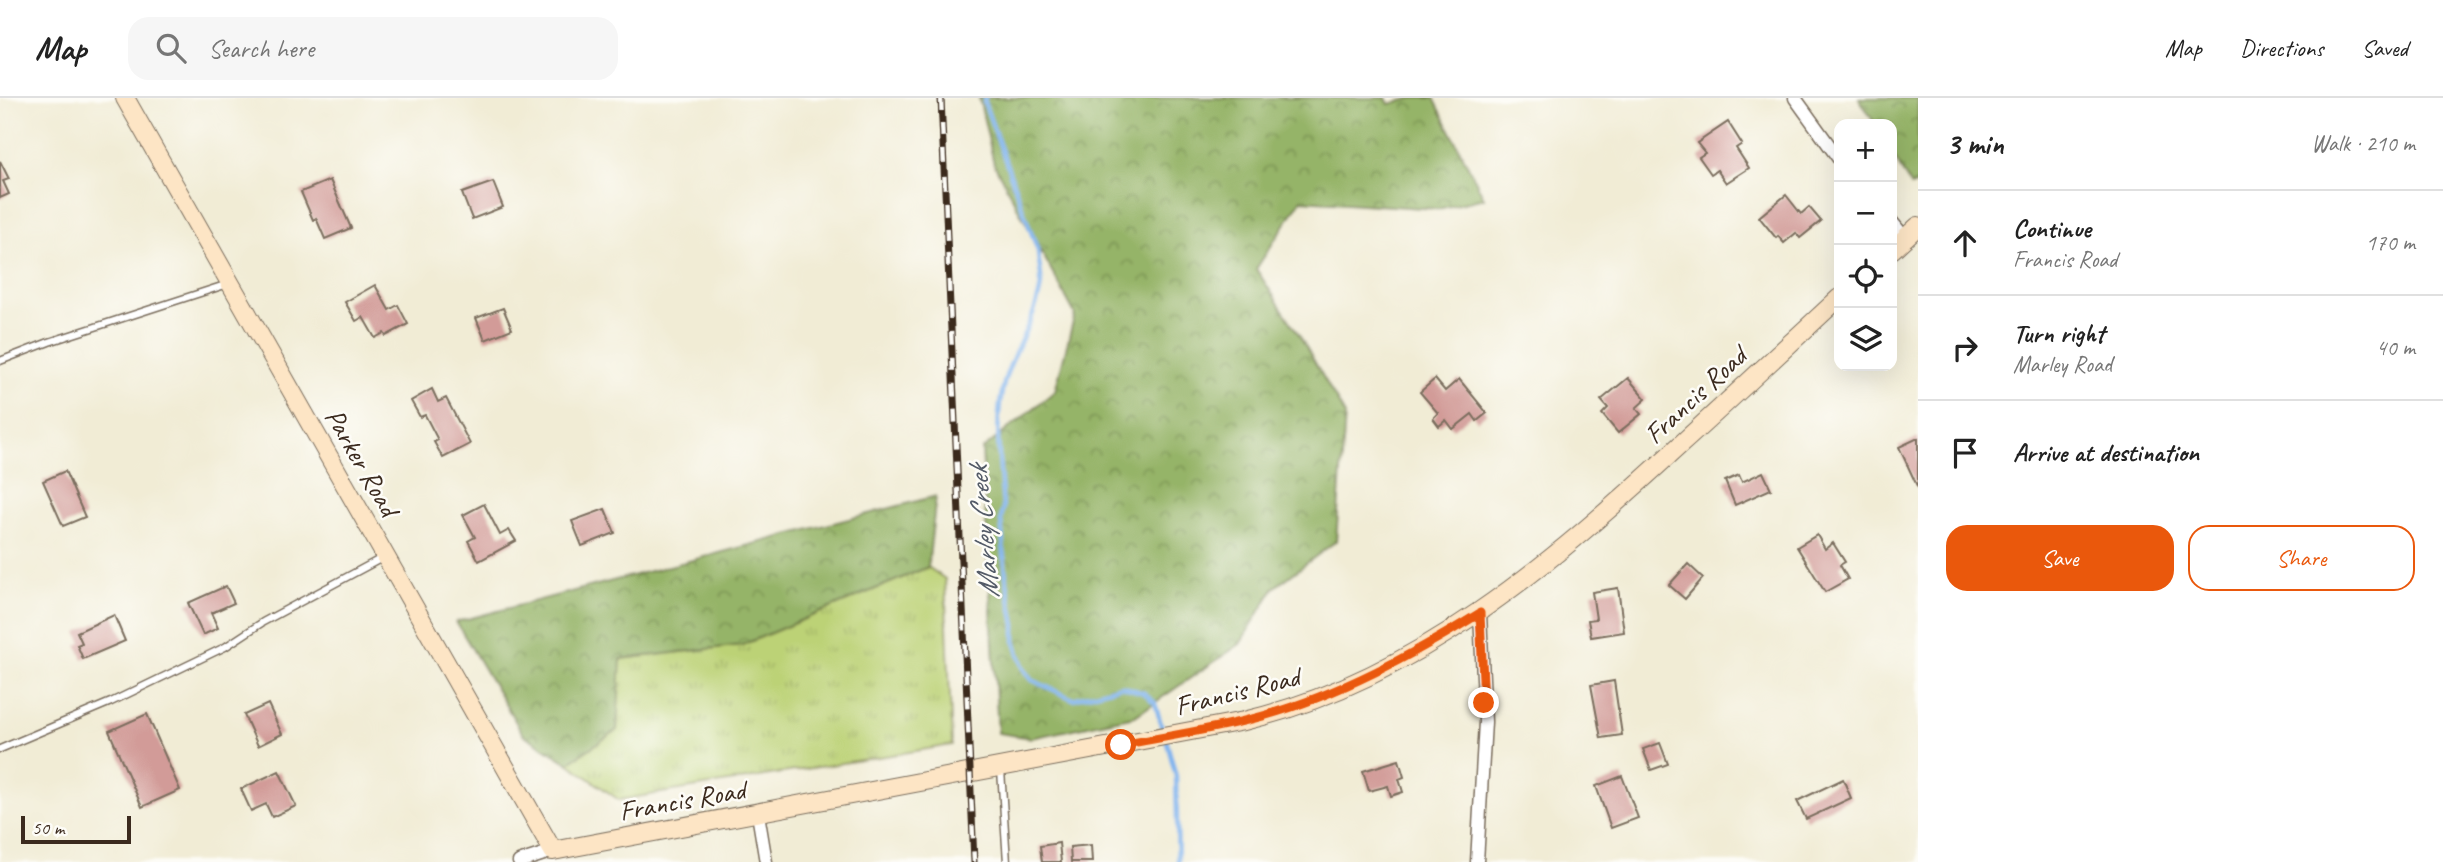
<!DOCTYPE html>
<meta charset="utf-8">
<style>
:root{--surface:#fff;--page:#f6f6f6;--text:#222;--muted:#767676;--line:#e0e0e0;--accent:#ea580c}
body{margin:0;font-family:Caveat,sans-serif;background:var(--page);color:var(--text)}
.controls{position:absolute;right:21px;top:21px;display:grid;overflow:hidden;border-radius:14px;box-shadow:0 7px 28px #0002}
.controls button{width:63px;height:63px;display:grid;place-items:center;padding:0;border:0;border-bottom:2px solid var(--line);background:var(--surface);color:var(--text);font:35px sans-serif}
.scale{position:absolute;left:21px;bottom:18px;width:110px;box-sizing:border-box;padding-left:7px;border:4px solid #3b2a1e;border-top:0;font-size:19px;line-height:24px;white-space:nowrap;color:#3b2a1e;-webkit-text-stroke:5px #fdfcf7;paint-order:stroke}
.stop{position:absolute;width:21px;height:21px;margin:-16px;border:5px solid #ea580c;border-radius:50%;background:#fff}
.stop.end{background:#ea580c;border-color:#fff;box-shadow:0 2px 7px #0008}
.list{margin:0;padding:0;list-style:none}
h2{display:flex;justify-content:space-between;align-items:center;height:91px;margin:0;padding:0 28px;font-size:30px}
h2 small{font-size:23px;font-weight:400;color:var(--muted)}
.list li{display:grid;grid-template-columns:46px 1fr auto;gap:21px;align-items:center;box-sizing:border-box;height:105px;padding:0 28px;border-top:2px solid var(--line)}
.list b{display:block;font-size:26px;white-space:nowrap}
.list p{margin:0;font-size:23px;white-space:nowrap;color:var(--muted)}
.list em{font-size:23px;font-style:normal;color:var(--muted)}
.actions{display:flex;gap:14px;padding:21px 28px}
.actions a{flex:1;padding:16px 0;border:2px solid var(--accent);border-radius:21px;text-align:center;font-size:24px;color:var(--accent)}
.actions .main{background:var(--accent);color:#fff}
.icon{flex:none;width:38px;height:38px;fill:none;stroke:currentColor;stroke-width:2;stroke-linecap:round;stroke-linejoin:round}
.map{position:relative;flex:none;width:1918px;height:764px;overflow:hidden}
header{display:flex;align-items:center;gap:42px;box-sizing:border-box;height:98px;padding:0 35px;background:var(--surface);border-bottom:2px solid var(--line)}
header strong{font-size:33px}
nav{display:flex;gap:38px;margin-inline-start:auto;font-size:24px}
.search{width:490px;height:63px;background:var(--page);display:flex;align-items:center;gap:18px;box-sizing:border-box;padding:0 24px;border-radius:21px;color:var(--muted);font-size:26px}
main{display:flex}
aside{flex:1;background:var(--surface)}
.map>svg:first-child{display:block}
.grass{fill:url(#grass-tufts);stroke:#7c7e4a;stroke-width:2}
.forest{fill:url(#forest-crowns);stroke:#686f42;stroke-width:2}
.lines{fill:none;stroke-linecap:round;stroke-linejoin:round}
.stream{stroke:#80b4ee;stroke-width:4.5}
.building{fill:#d29b98}
.lane-casing{stroke:#7b6e5e;stroke-width:9}
.street-casing{stroke:#7b6e5e;stroke-width:15}
.secondary-casing{stroke:#7b6e5e;stroke-width:20}
.lane{stroke:#fff;stroke-width:6}
.street{stroke:#fff;stroke-width:12}
.secondary{stroke:#fde5c5;stroke-width:18}
.rail-casing{stroke:#3b2a1e;stroke-width:7}
.rail{stroke:#fdfcf7;stroke-width:4.5;stroke-dasharray:13;stroke-linecap:butt}
.route{stroke:#ea580c;stroke-width:9}
.labels{text-anchor:middle;dominant-baseline:central;stroke-width:5;stroke-linejoin:round;paint-order:stroke}
.street-label{font-size:28px;fill:#3b2a1e;stroke:#fdfcf7}
.water-label{font-size:30px;font-style:italic;fill:#535a67;stroke:#fdfcf7}
</style>
<header>
<strong>Map</strong>
<div class="search"><svg class="icon" aria-label="search" viewBox="0 0 24 24"><circle cx="10" cy="10" r="6"/><path d="M15 15l6 6"/></svg>Search here</div>
<nav><a>Map</a><a>Directions</a><a>Saved</a></nav>
</header>
<main>
<div class="map">
<svg width="1918" height="764" viewBox="0 0 1918 764">
<defs>
<pattern id="grass-tufts" width="24" height="20" patternUnits="userSpaceOnUse" patternTransform="scale(1.75)"><rect width="24" height="20" fill="#bcd276"/><path d="M3 7l-1-3M5 7V3M7 7l1-3M15 17l-1-3M17 17v-4M19 17l1-3" fill="none" stroke="#a2b466"/></pattern>
<pattern id="forest-crowns" width="20" height="18" patternUnits="userSpaceOnUse" patternTransform="scale(1.75)"><rect width="20" height="18" fill="#95b467"/><path d="M2 6a3 3 0 1 1 6 0M12 15a3 3 0 1 1 6 0" fill="none" stroke="#7b9354"/></pattern>
</defs>
<rect width="100%" height="100%" fill="#fdfcf7"/>
<filter id="ink" filterUnits="userSpaceOnUse"><feTurbulence type="fractalNoise" baseFrequency=".0143" numOctaves="2"/><feDisplacementMap in="SourceGraphic" scale="14" xChannelSelector="R" yChannelSelector="G"/><feConvolveMatrix kernelMatrix="1 2 1 2 8 2 1 2 1" color-interpolation-filters="sRGB"/></filter>
<filter id="wash" filterUnits="userSpaceOnUse"><feTurbulence type="fractalNoise" baseFrequency=".00686" numOctaves="4" result="noise"/><feDisplacementMap in="SourceGraphic" scale="28" xChannelSelector="R" yChannelSelector="G"/><feGaussianBlur stdDeviation="1.57" result="paint"/><feColorMatrix in="noise" values="0 0 0 0 0 0 0 0 0 0 0 0 0 0 0 0 0 1.4 0 .05"/><feComposite in="paint" operator="in"/></filter>
<g filter="url(#wash)">
<rect width="100%" height="100%" fill="#f1ecd5"/>
<path class="grass" d="M928,469L945,481L952,647L619,702L568,665L617,632L620,561L742,547Z"/>
<g class="forest">
<path d="M979,0H1386L1389,6L1414,0H1434L1484,100L1438,111L1301,102L1256,171L1298,235L1345,317L1336,443L1274,490L1240,546L1135,618L1031,640L998,635L982,352L1055,293L1075,216L994,66Z"/>
<path d="M1859,0H1918V86L1911,89L1892,55V26H1875Z"/>
<path d="M936,398L928,469L742,547L621,561L617,632L568,665L523,636L456,524Z"/>
</g>
<g class="lines">
<g class="stream">
<path d="M985,0L984,4L1038,153C1038,164 1042,175 1041,185C1039,214 1014,251 1005,281C993,324 1000,367 1003,410L1001,421L1006,479L1015,527V543L1023,569L1032,582L1073,601L1121,588L1144,595L1155,605L1163,633"/>
<path d="M1166,641L1176,678L1178,764"/>
</g>
</g>
<g id="blocks">
<g class="building">
<path d="M1728,24L1742,46L1736,50L1749,70L1726,85L1717,72L1711,76L1699,59L1705,55L1697,45Z"/>
<path d="M0,63L9,81L3,83L9,96L0,100Z"/>
<path d="M330,82L351,130L325,141L316,120L313,122L301,94Z"/>
<path d="M493,84L503,109L472,121L462,95Z"/>
<path d="M1786,97L1801,116L1809,109L1821,123L1800,140L1796,135L1784,145L1778,138L1776,140L1759,119Z"/>
<path d="M375,187L389,212L398,207L408,226L386,238L384,235L375,240L363,219L356,223L345,204Z"/>
<path d="M503,210L512,231L485,242L476,220Z"/>
<path d="M1628,280L1646,301L1636,310L1641,316L1618,335L1602,316L1608,310L1601,302Z"/>
<path d="M1435,281L1445,293L1459,281L1487,315L1477,323L1472,316L1453,331L1446,322L1439,328L1433,320L1438,315L1420,294Z"/>
<path d="M432,291L438,304L446,300L470,346L443,360L434,344L438,342L425,317L420,319L411,303Z"/>
<path d="M1918,340V390L1899,349Z"/>
<path d="M65,373L85,419L63,428L43,383Z"/>
<path d="M1763,374L1771,391L1735,407L1725,383L1739,377L1742,384Z"/>
<path d="M484,406L500,437L509,432L516,443L479,463L468,443L475,439L463,417Z"/>
<path d="M605,411L615,435L582,448L572,423Z"/>
<path d="M1817,437L1825,451L1833,445L1845,464L1840,467L1848,481L1825,494L1797,449Z"/>
<path d="M1688,466L1703,480L1685,501L1669,487Z"/>
<path d="M226,488L234,505L211,515L218,530L203,537L188,505Z"/>
<path d="M1618,490L1624,534L1591,539L1588,522L1596,521L1592,494Z"/>
<path d="M114,517L125,543L83,561L77,547L82,545L77,534Z"/>
<path d="M1614,583L1622,637L1601,640L1591,587Z"/>
<path d="M268,606L282,636L258,648L244,617Z"/>
<path d="M147,616L180,692L142,709L109,633Z"/>
<path d="M1660,645L1668,666L1651,672L1643,651Z"/>
<path d="M1399,662L1404,679L1399,681L1403,694L1391,698L1388,688L1369,693L1363,673Z"/>
<path d="M279,673L296,708L272,719L266,706L251,713L241,691Z"/>
<path d="M1622,678L1638,720L1611,730L1596,688Z"/>
<path d="M1843,681L1851,700L1806,721L1797,703Z"/>
<path d="M1059,745L1061,764H1042L1040,748Z"/>
<path d="M1091,747L1092,764H1071L1070,749Z"/>
</g>
</g>
</g>
<g filter="url(#ink)">
<use href="#blocks" fill-opacity="0" stroke="#7b6e5e" stroke-width="2"/>
<g class="lines">
<g class="lane-casing">
<g id="lane">
<path d="M0,263L49,244L228,186"/>
<path d="M0,651L111,604L225,549L263,524L384,459"/>
<path d="M1001,672L1007,764"/>
</g>
</g>
<g class="street-casing">
<g id="street">
<path d="M1795,0L1839,61"/>
<path d="M1892,124L1905,140"/>
<path d="M758,716L766,764"/>
<path d="M519,764L553,753"/>
<path d="M1477,764L1485,624L1480,515"/>
</g>
</g>
<g class="secondary-casing">
<g id="secondary">
<path d="M125,0L553,753L1244,623C1416,582 1552,465 1679,348C1733,299 1786,249 1839,200"/>
<path d="M1892,152L1918,128"/>
</g>
</g>
<use href="#lane" class="lane"/>
<use href="#street" class="street"/>
<use href="#secondary" class="secondary"/>
<g class="rail-casing">
<path id="rail" d="M941,0L974,764"/>
</g>
<use href="#rail" class="rail"/>
</g>
</g>
<g class="lines" filter="url(#ink)">
<path class="route" d="M1121,647C1168,638 1217,631 1263,618C1341,596 1412,557 1480,515L1484,605"/>
</g>
<g class="labels">
<g class="street-label">
<text transform="translate(1695 297) rotate(-43)">Francis Road</text>
<text transform="translate(362 364) rotate(60)">Parker Road</text>
<text transform="translate(1237 593) rotate(-14)">Francis Road</text>
<text transform="translate(682 702) rotate(-10)">Francis Road</text>
</g>
<g class="water-label">
<text transform="translate(983 434) rotate(-95)">Marley Creek</text>
</g>
</g>
</svg>
<div class="controls">
<button>+</button>
<button>−</button>
<button><svg class="icon" aria-label="locate" viewBox="0 0 24 24"><circle cx="12" cy="12" r="6"/><path d="M12 2v4M12 18v4M2 12h4M18 12h4"/></svg></button>
<button><svg class="icon" aria-label="layers" viewBox="0 0 24 24"><path d="M12 4l9 5-9 5-9-5zM3 14l9 5 9-5"/></svg></button>
</div>
<div class="scale">50 m</div>
<div class="stop" style="left:1121px;top:647px"></div>
<div class="stop end" style="left:1484px;top:605px"></div>
</div>
<aside>
<h2>3 min<small>Walk · 210 m</small></h2>
<ul class="list">
<li><svg class="icon" aria-label="ahead" viewBox="0 0 24 24"><path d="M12 20V5M6 11l6-6 6 6"/></svg><div><b>Continue</b><p>Francis Road</p></div><em>170 m</em></li>
<li><svg class="icon" aria-label="right" viewBox="0 0 24 24"><path d="M7 20v-9h11M14 6l5 5-5 5"/></svg><div><b>Turn right</b><p>Marley Road</p></div><em>40 m</em></li>
<li><svg class="icon" aria-label="arrive" viewBox="0 0 24 24"><path d="M6 21V4h12l-3 4 3 4H6"/></svg><div><b>Arrive at destination</b></div></li>
</ul>
<div class="actions"><a class="main">Save</a><a>Share</a></div>
</aside>
</main>
